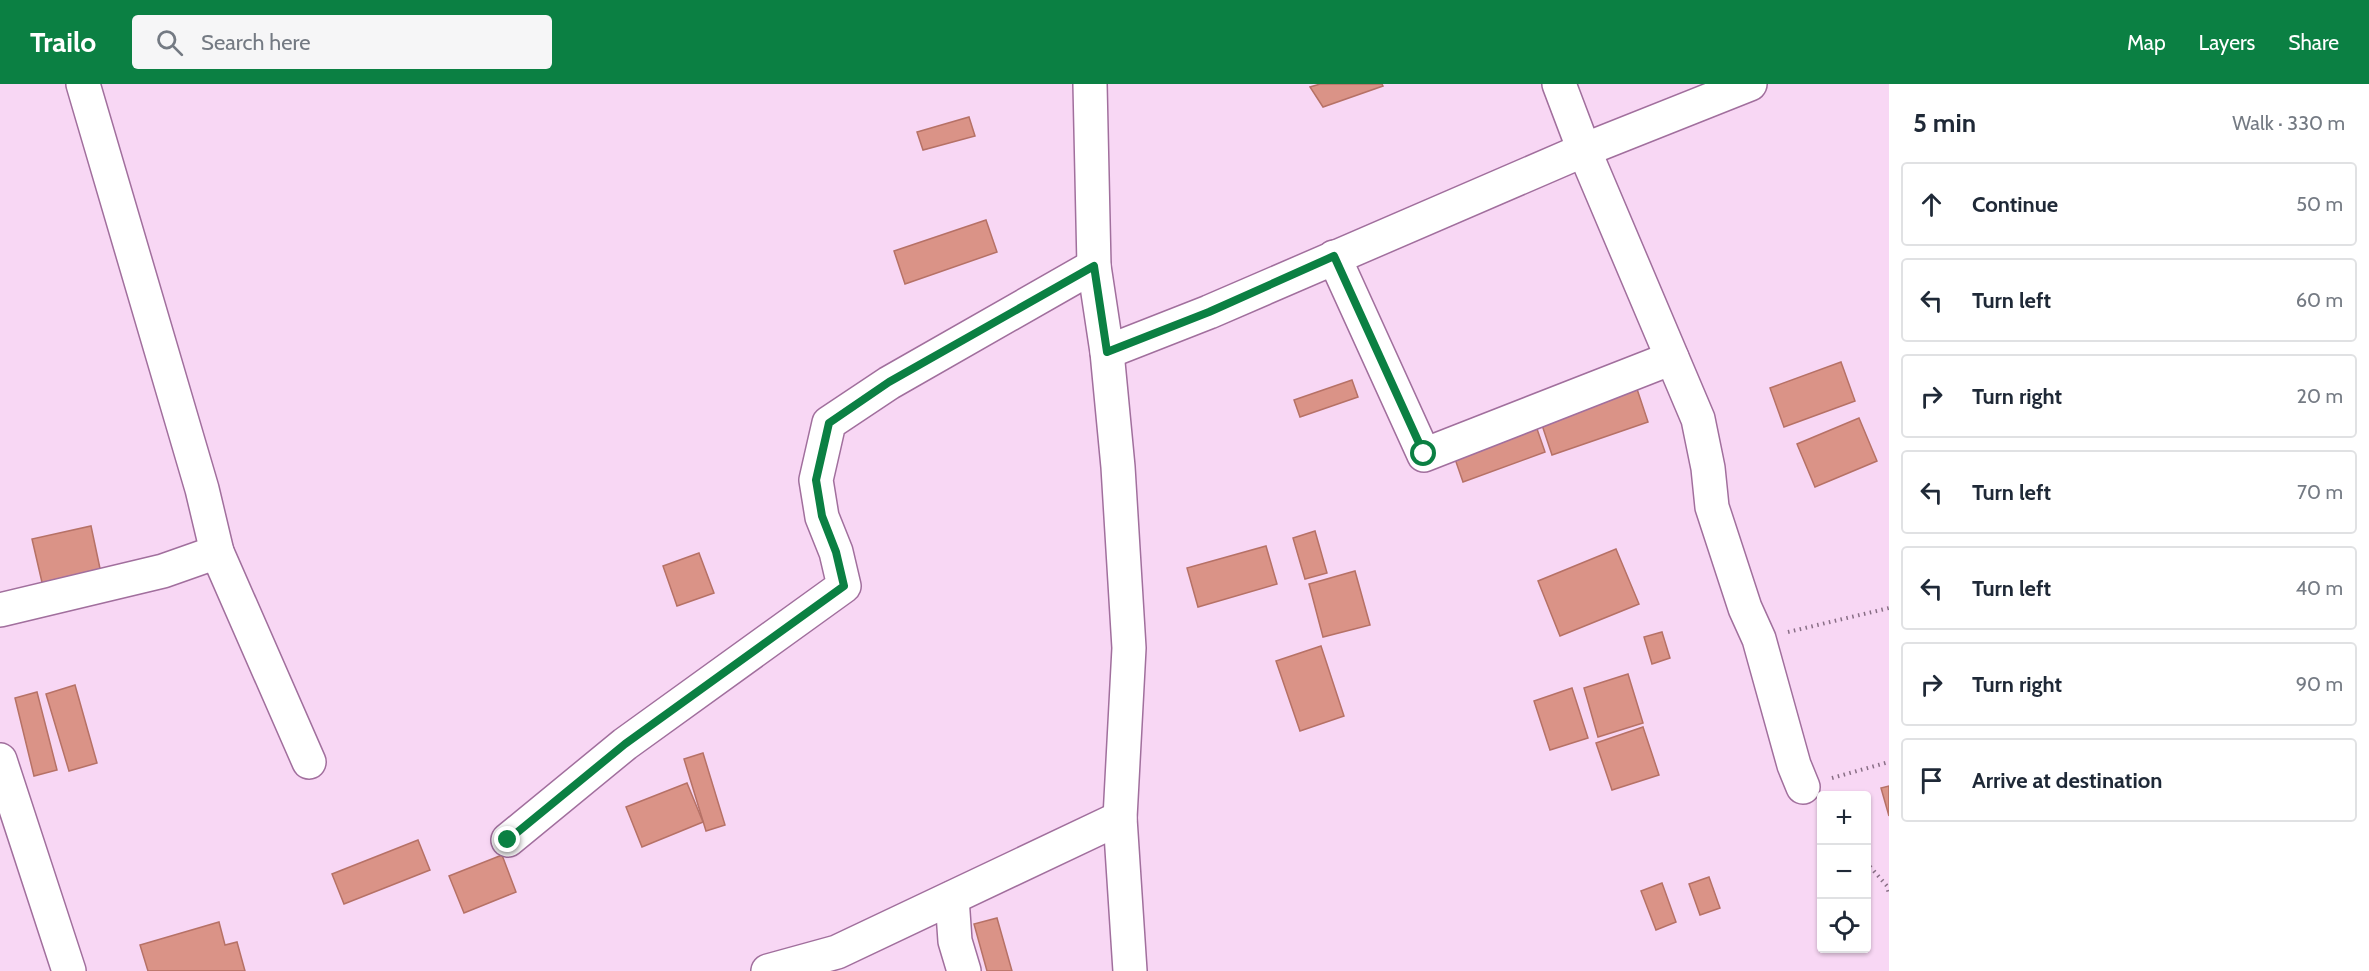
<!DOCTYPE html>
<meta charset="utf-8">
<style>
:root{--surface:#fff;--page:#f6f6f7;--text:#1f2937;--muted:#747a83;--line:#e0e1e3;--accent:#0b8043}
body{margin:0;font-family:Cabin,sans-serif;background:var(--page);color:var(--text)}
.controls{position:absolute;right:18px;bottom:18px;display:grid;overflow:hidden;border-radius:6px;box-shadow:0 2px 4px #0004}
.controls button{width:54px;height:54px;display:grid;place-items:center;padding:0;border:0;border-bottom:2px solid var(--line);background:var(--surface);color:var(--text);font:30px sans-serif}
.stop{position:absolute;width:18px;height:18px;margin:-14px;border:4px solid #0b8043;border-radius:50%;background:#fff}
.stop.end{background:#0b8043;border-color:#fff;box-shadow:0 2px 6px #0008}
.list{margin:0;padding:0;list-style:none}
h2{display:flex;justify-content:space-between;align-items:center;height:78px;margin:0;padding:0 24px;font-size:26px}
h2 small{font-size:20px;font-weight:400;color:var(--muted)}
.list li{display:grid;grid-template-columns:39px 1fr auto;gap:18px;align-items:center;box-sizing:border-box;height:84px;margin:0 12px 12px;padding:0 12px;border:2px solid var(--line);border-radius:6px}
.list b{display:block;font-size:22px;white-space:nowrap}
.list em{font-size:20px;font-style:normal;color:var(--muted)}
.icon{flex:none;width:33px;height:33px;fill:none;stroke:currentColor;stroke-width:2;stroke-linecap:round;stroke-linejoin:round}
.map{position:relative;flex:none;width:1889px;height:887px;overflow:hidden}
header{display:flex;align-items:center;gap:36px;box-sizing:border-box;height:84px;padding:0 30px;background:var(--accent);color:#fff}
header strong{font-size:28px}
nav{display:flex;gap:33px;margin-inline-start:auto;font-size:21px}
.search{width:420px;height:54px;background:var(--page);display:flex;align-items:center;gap:15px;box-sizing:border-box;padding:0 21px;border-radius:6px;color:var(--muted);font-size:22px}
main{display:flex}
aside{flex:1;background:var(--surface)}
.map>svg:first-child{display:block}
.building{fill:#da9387;stroke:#b67166;stroke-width:1.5}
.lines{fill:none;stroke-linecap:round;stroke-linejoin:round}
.street-casing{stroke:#a16f9d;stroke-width:36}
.path{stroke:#886e85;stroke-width:4;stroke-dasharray:1.5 4.5;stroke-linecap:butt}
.street{stroke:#fff;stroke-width:33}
.route{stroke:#0b8043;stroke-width:8}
</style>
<header>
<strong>Trailo</strong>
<div class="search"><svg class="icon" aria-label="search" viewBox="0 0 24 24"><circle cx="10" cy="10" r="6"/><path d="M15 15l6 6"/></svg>Search here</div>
<nav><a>Map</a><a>Layers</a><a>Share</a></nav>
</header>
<main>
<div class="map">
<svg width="1889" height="887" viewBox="0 0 1889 887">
<rect width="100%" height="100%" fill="#f8d7f4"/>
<g class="building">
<path d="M1320,0H1382L1383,2L1323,23L1310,3Z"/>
<path d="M969,33L975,52L923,66L917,48Z"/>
<path d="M986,136L997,168L905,200L894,167Z"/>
<path d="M1841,278L1855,317L1784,343L1770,304Z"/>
<path d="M1352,296L1358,313L1300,333L1294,316Z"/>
<path d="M1637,305L1648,338L1552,371L1541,338Z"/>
<path d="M1859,334L1877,377L1815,403L1797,360Z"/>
<path d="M1536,342L1545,368L1463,398L1454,372Z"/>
<path d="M91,442L102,494L44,507L32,455Z"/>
<path d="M1315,447L1327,489L1305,495L1293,454Z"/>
<path d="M1266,462L1277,500L1198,523L1187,484Z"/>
<path d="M1616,465L1639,520L1560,552L1538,497Z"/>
<path d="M699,469L714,509L677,522L663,482Z"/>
<path d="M1355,487L1370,541L1323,553L1309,500Z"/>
<path d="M1662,548L1670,574L1652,580L1644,553Z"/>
<path d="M1321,562L1344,632L1300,647L1276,577Z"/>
<path d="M1628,590L1643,639L1598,653L1584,604Z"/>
<path d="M75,601L97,679L69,687L46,610Z"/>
<path d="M1572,604L1588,654L1550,666L1534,617Z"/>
<path d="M37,608L57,686L34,692L15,614Z"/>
<path d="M1643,643L1659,691L1612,706L1596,659Z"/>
<path d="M703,669L725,741L706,747L684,675Z"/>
<path d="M687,699L703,738L642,763L626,723Z"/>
<path d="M1889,702V732L1881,704Z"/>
<path d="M418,756L430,786L344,820L332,790Z"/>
<path d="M502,771L516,808L464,829L449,792Z"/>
<path d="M1709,793L1720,824L1700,831L1689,800Z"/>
<path d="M1662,799L1676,838L1656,846L1641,807Z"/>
<path d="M997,834L1012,887H987L974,840Z"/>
<path d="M219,838L225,861L237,858L245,887H148L140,861Z"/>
</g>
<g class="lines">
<g class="street-casing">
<g id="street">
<path d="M83,0L202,405L217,468L309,678"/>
<path d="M1090,0L1094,182L1107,268L1118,383L1129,564L1120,734L1130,887"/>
<path d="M1559,0L1584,66L1698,335L1708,384L1712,423L1745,524L1759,555L1794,681L1803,703"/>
<path d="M1334,173L1424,371L1672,274"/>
<path d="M1107,268L1209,228L1584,66L1750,0"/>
<path d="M0,526L163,487L217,468"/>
<path d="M0,676L69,887"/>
<path d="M508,756L625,660L844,502L836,468L822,433L816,396L829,339L889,299L1094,182"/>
<path d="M952,814L955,857L964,887"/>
<path d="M768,887L837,868L1120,734"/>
</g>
</g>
<g class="path">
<path d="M1788,548L1889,524"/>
<path d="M1832,694L1889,678"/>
<path d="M1866,778L1887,802L1889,810"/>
</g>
<use href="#street" class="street"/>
</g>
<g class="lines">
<path class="route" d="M508,756L625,660L844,502L836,468L822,432L816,396L829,339L889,298L1094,182L1107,268L1209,228L1334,172L1424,370"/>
</g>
</svg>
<div class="controls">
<button>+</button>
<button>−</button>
<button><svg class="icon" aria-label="locate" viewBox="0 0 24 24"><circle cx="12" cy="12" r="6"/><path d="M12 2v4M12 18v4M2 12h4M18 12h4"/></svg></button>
</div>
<div class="stop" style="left:1424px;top:370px"></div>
<div class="stop end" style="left:508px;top:756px"></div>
</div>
<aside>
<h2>5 min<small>Walk · 330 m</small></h2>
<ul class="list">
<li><svg class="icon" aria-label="ahead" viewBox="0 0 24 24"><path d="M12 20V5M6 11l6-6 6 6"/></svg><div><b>Continue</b></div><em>50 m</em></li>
<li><svg class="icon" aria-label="left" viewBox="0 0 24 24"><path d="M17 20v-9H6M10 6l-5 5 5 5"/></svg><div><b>Turn left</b></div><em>60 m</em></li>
<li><svg class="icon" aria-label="right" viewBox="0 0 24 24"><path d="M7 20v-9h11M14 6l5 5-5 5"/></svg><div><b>Turn right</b></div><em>20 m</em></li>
<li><svg class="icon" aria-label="left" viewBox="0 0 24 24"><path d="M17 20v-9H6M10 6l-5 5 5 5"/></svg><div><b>Turn left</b></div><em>70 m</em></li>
<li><svg class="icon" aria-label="left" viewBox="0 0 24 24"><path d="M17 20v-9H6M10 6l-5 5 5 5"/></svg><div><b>Turn left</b></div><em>40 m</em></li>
<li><svg class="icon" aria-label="right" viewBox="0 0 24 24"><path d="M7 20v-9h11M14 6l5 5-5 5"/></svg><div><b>Turn right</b></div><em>90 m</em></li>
<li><svg class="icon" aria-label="arrive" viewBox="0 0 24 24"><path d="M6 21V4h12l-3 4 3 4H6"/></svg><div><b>Arrive at destination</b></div></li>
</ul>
</aside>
</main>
